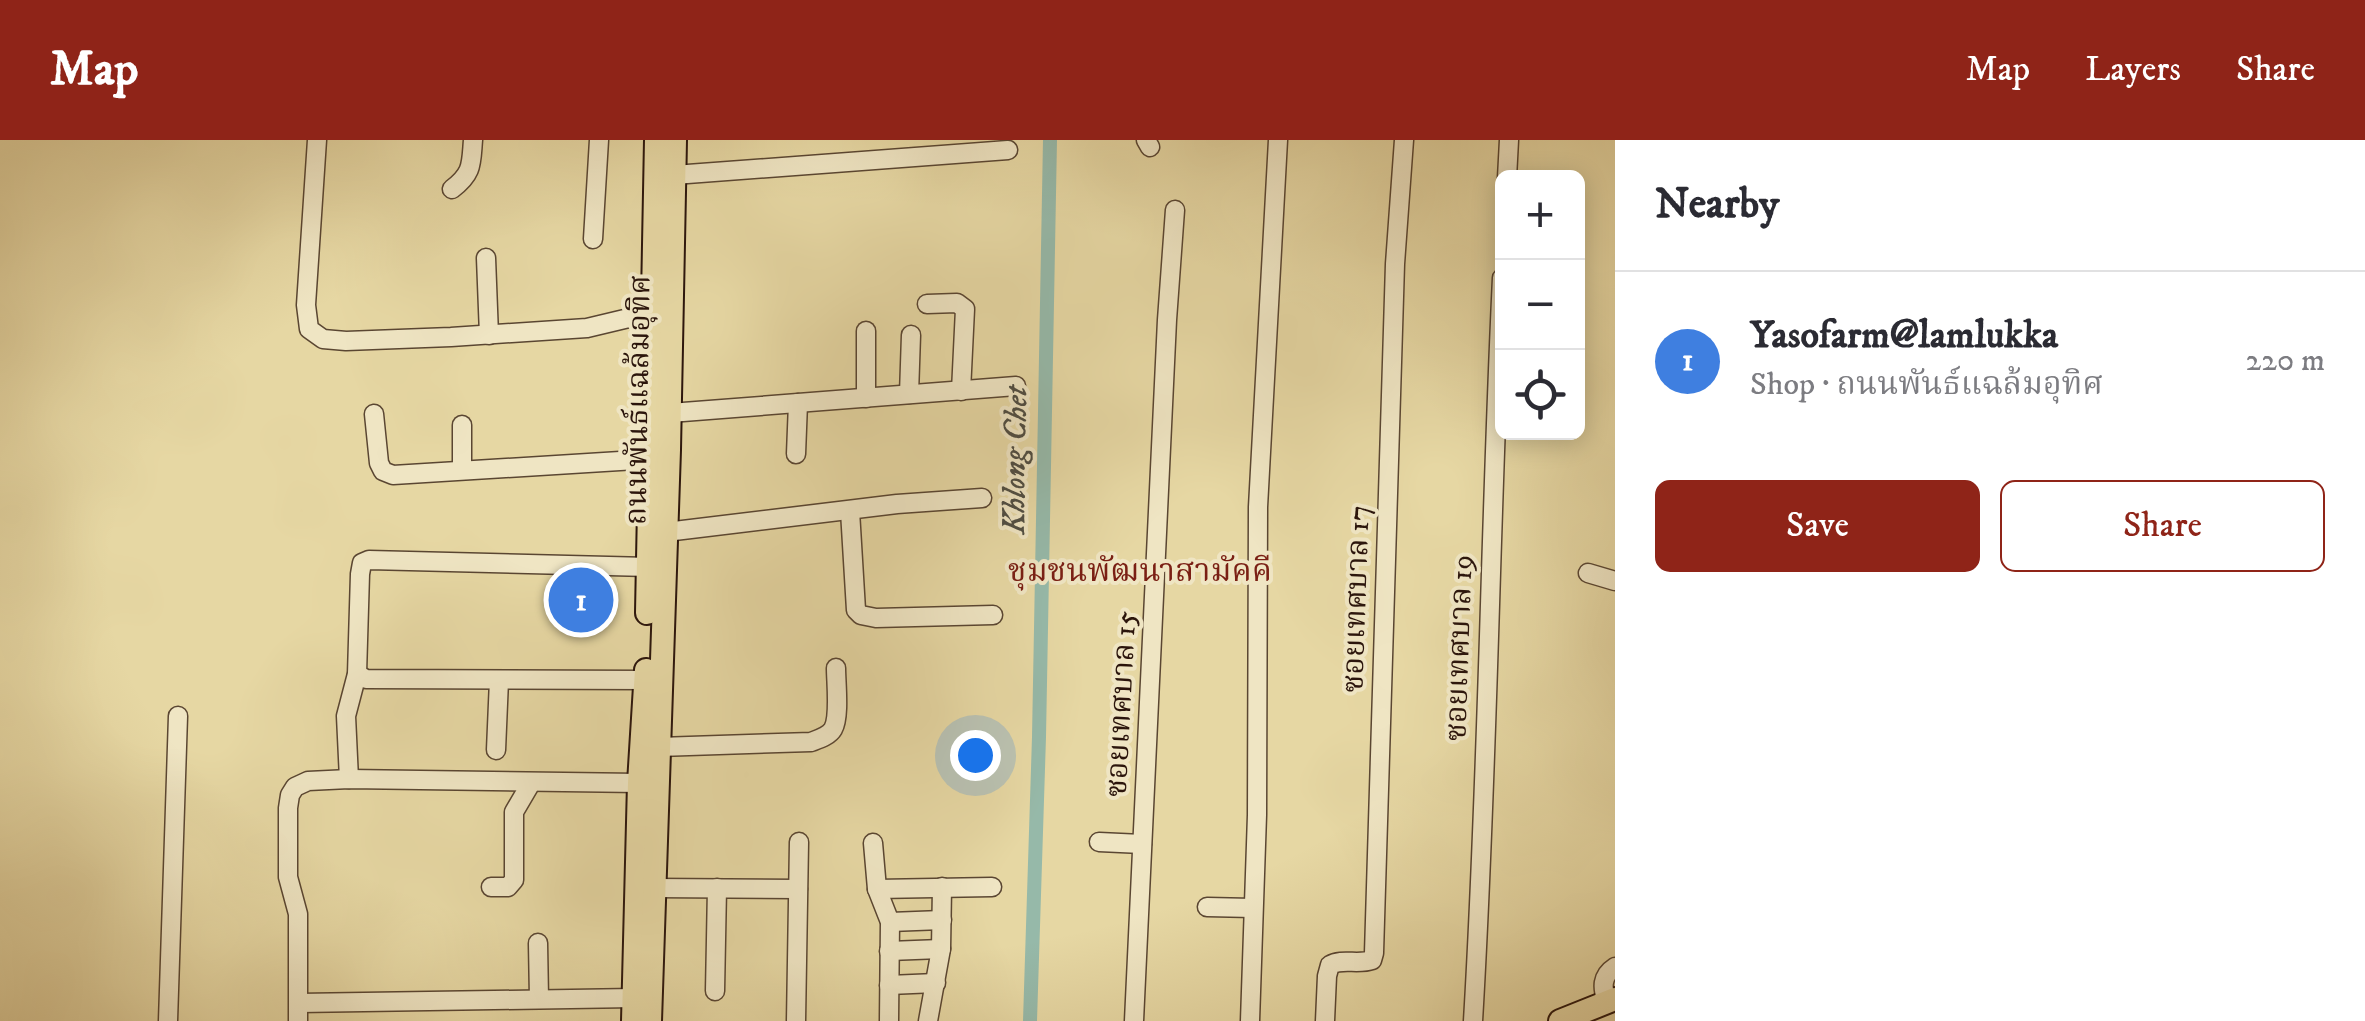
<!DOCTYPE html>
<meta charset="utf-8">
<style>
:root{--surface:#fff;--page:#f2f2f3;--text:#2b2b33;--muted:#7c7c81;--line:#e1e1e2;--accent:#8f2418}
body{margin:0;font-family:"IM FELL DW Pica","Noto Serif Thai",serif;background:var(--page);color:var(--text)}
.controls{position:absolute;right:30px;top:30px;display:grid;overflow:hidden;border-radius:15px;box-shadow:0 5px 25px #0003}
.controls button{width:90px;height:90px;display:grid;place-items:center;padding:0;border:0;border-bottom:2px solid var(--line);background:var(--surface);color:var(--text);font:50px sans-serif}
.you{position:absolute;left:975px;top:615px;width:35px;height:35px;margin:-25px;border:8px solid #fff;border-radius:50%;background:#1a73e8;box-shadow:0 0 0 15px #1a73e833}
.badge{display:grid;place-items:center;width:65px;height:65px;border-radius:50%;background:var(--accent);color:#fff;font-size:32px;font-weight:700}
.pin{position:absolute;translate:-50% -50%;border:5px solid #fff;box-shadow:0 2px 10px #0006}
.list{margin:0;padding:0;list-style:none}
h2{display:flex;justify-content:space-between;align-items:center;height:130px;margin:0;padding:0 40px;font-size:42px}
h2 small{font-size:32px;font-weight:400;color:var(--muted)}
.list li{display:grid;grid-template-columns:65px 1fr auto;gap:30px;align-items:center;box-sizing:border-box;height:180px;padding:0 40px;border-top:2px solid var(--line)}
.list b{display:block;font-size:38px;white-space:nowrap}
.list p{margin:0;font-size:32px;white-space:nowrap;color:var(--muted)}
.list em{font-size:32px;font-style:normal;color:var(--muted)}
.actions{display:flex;gap:20px;padding:30px 40px}
.actions a{flex:1;padding:22px 0;border:2px solid var(--accent);border-radius:15px;text-align:center;font-size:35px;color:var(--accent)}
.actions .main{background:var(--accent);color:#fff}
.icon{flex:none;width:55px;height:55px;fill:none;stroke:currentColor;stroke-width:2;stroke-linecap:round;stroke-linejoin:round}
.map{position:relative;flex:none;width:1615px;height:881px;overflow:hidden}
header{display:flex;align-items:center;gap:60px;box-sizing:border-box;height:140px;padding:0 50px;background:var(--accent);color:#fff}
header strong{font-size:48px}
nav{display:flex;gap:55px;margin-inline-start:auto;font-size:35px}
main{display:flex}
aside{flex:1;background:var(--surface)}
.map>svg:first-child{display:block}
.lines{fill:none;stroke-linecap:round;stroke-linejoin:round}
.canal{stroke:#96b9a9;stroke-width:14}
.minor-casing{stroke:#5a4632;stroke-width:21}
.major-casing{stroke:#2b150c;stroke-width:26}
.minor{stroke:#efe5c3;stroke-width:18}
.major{stroke:#e6d7a3;stroke-width:22}
.labels{text-anchor:middle;dominant-baseline:central;stroke-width:8;stroke-linejoin:round;paint-order:stroke}
.street-label{font-size:30px;fill:#2b150c;stroke:#efe5c3}
.water-label{font-size:32px;font-style:italic;fill:#504e43;stroke:#efe5c3}
.neighbourhood-label{font-size:32px;fill:#7a1f14;stroke:#efe5c3}
</style>
<header>
<strong>Map</strong>
<nav><a>Map</a><a>Layers</a><a>Share</a></nav>
</header>
<main>
<div class="map">
<svg width="1615" height="881" viewBox="0 0 1615 881">
<rect width="100%" height="100%" fill="#e6d7a3"/>
<filter id="stains"><feTurbulence type="fractalNoise" baseFrequency=".002" numOctaves="4"/><feColorMatrix values="0 0 0 0 .2 0 0 0 0 .09 0 0 0 0 .02 0 0 0 .5 -.17"/></filter>
<radialGradient id="worn" r=".72"><stop offset=".6" stop-color="#630" stop-opacity="0"/><stop offset="1" stop-color="#630" stop-opacity=".3"/></radialGradient>
<g class="lines">
<path class="canal" d="M1030,881L1039,597L1050,0"/>
<g class="minor-casing">
<g id="minor">
<path d="M317,0L306,165L309,189L323,199L346,201L451,197L587,188L654,172"/>
<path d="M1146,0L1150,7"/>
<path d="M674,35L1008,10"/>
<path d="M1507,38L1509,0"/>
<path d="M452,49C473,33 471,24 473,0"/>
<path d="M593,99L599,0"/>
<path d="M486,118L489,195"/>
<path d="M927,164L957,163L965,169L961,251"/>
<path d="M866,191V258"/>
<path d="M909,254L911,195"/>
<path d="M670,273L1016,246"/>
<path d="M374,274L379,323L383,331L393,335L652,319"/>
<path d="M462,285V330"/>
<path d="M796,314L798,263"/>
<path d="M850,371L856,470L861,475L876,478L993,475"/>
<path d="M666,392L897,364L982,358"/>
<path d="M1588,433L1615,441"/>
<path d="M357,534L366,539L646,540"/>
<path d="M659,607L811,602C819,599 829,596 833,589C840,577 836,543 836,528"/>
<path d="M496,610L499,540"/>
<path d="M349,639L346,576L357,534L360,434L362,423L369,420L649,427"/>
<path d="M1099,702L1142,704"/>
<path d="M873,703L877,749L890,782L889,881"/>
<path d="M491,747H508L514,740V672L531,643"/>
<path d="M654,748L798,749"/>
<path d="M877,749L992,747"/>
<path d="M1207,767L1253,768"/>
<path d="M890,782L942,780"/>
<path d="M538,803L539,859"/>
<path d="M889,811L941,809"/>
<path d="M889,845L936,843"/>
<path d="M715,851L717,748"/>
<path d="M1607,862C1602,848 1601,836 1615,827"/>
<path d="M299,863L634,858"/>
<path d="M168,881L178,576"/>
<path d="M298,881V774L288,737V668L290,655L295,647L308,641L349,639L639,643"/>
<path d="M796,881L799,702"/>
<path d="M928,881L941,809L942,747"/>
<path d="M1134,881L1167,180L1175,70"/>
<path d="M1250,881L1257,675L1258,367L1278,0"/>
<path d="M1325,881L1327,836L1330,825C1342,818 1358,825 1372,820L1374,813L1395,124L1404,0"/>
<path d="M1473,881C1488,633 1490,385 1502,138"/>
</g>
</g>
<g class="major-casing">
<g id="major">
<path d="M647,473L656,0"/>
<path d="M633,881L639,643L646,530"/>
<path d="M650,881L669,310L675,0"/>
<path d="M1560,881L1615,859"/>
</g>
</g>
<use href="#minor" class="minor"/>
<use href="#major" class="major"/>
</g>
<g class="labels">
<g class="street-label">
<text transform="translate(639 260) rotate(-89)">ถนนพันธ์แฉล้มอุทิศ</text>
<text transform="translate(1357 459) rotate(-88)">ซอยเทศบาล 17</text>
<text transform="translate(1460 508) rotate(-88)">ซอยเทศบาล 19</text>
<text transform="translate(1122 564) rotate(-87)">ซอยเทศบาล 15</text>
</g>
<g class="water-label">
<text transform="translate(1016 320) rotate(-89)">Khlong Chet</text>
</g>
<g class="neighbourhood-label">
<text x="1140" y="432">ชุมชนพัฒนาสามัคคี</text>
</g>
</g>
<rect width="100%" height="100%" filter="url(#stains)"/>
<rect width="100%" height="100%" fill="url(#worn)"/>
</svg>
<div class="controls">
<button>+</button>
<button>−</button>
<button><svg class="icon" aria-label="locate" viewBox="0 0 24 24"><circle cx="12" cy="12" r="6"/><path d="M12 2v4M12 18v4M2 12h4M18 12h4"/></svg></button>
</div>
<div class="you"></div>
<div class="pin badge" style="left:581px;top:460px;background:#3f7fe0">1</div>
</div>
<aside>
<h2>Nearby<small></small></h2>
<ul class="list">
<li><span class="badge" style="background:#3f7fe0">1</span><div><b>Yasofarm@lamlukka</b><p>Shop · ถนนพันธ์แฉล้มอุทิศ</p></div><em>220 m</em></li>
</ul>
<div class="actions"><a class="main">Save</a><a>Share</a></div>
</aside>
</main>
